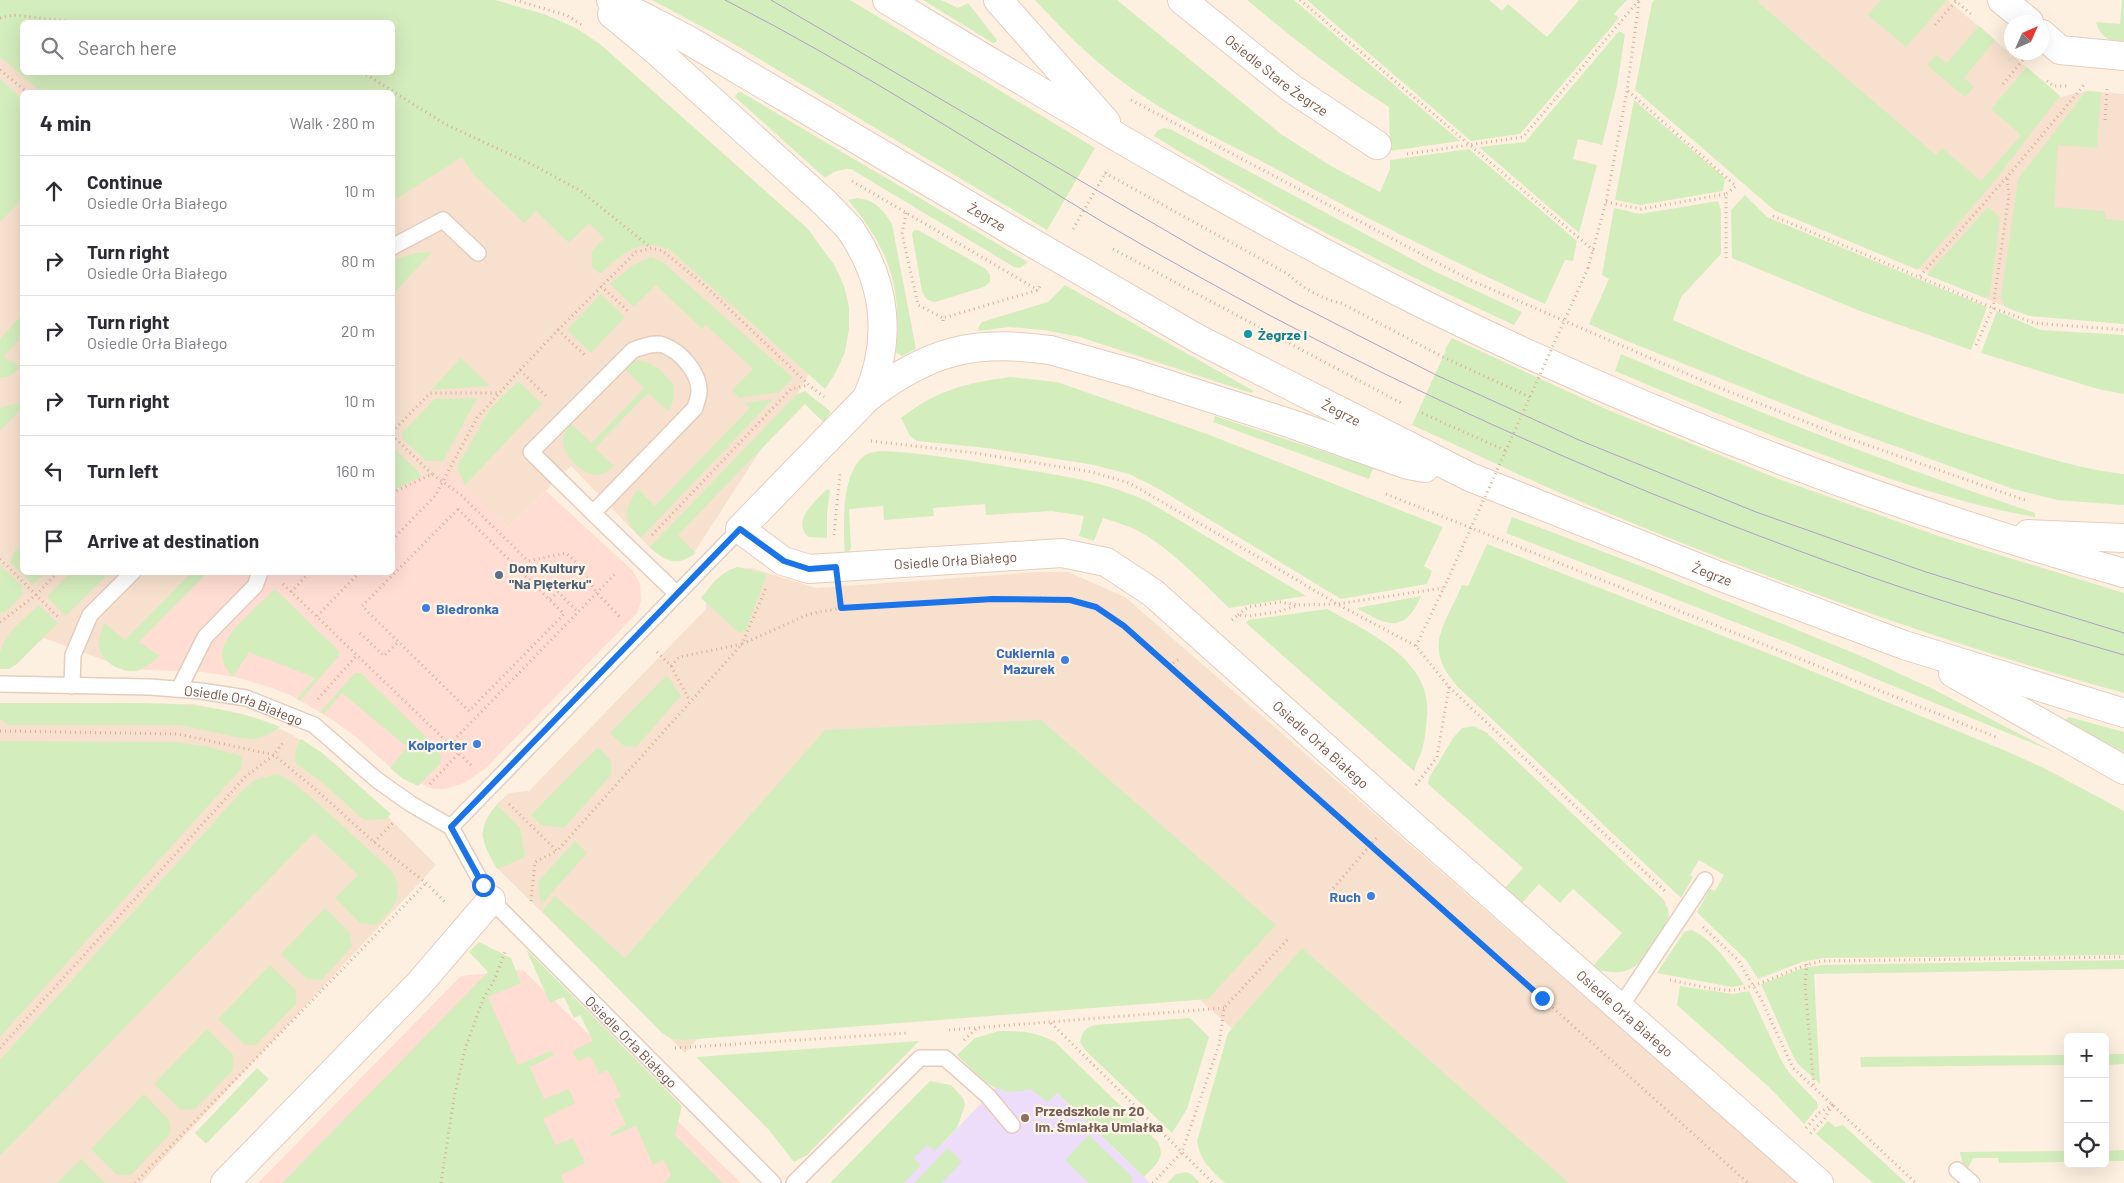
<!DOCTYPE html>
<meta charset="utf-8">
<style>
:root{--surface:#fff;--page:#f7f7f7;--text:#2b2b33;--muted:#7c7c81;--line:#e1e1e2}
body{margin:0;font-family:Barlow,sans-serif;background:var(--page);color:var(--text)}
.controls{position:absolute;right:15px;bottom:15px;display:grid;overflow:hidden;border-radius:8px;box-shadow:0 5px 20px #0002}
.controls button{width:45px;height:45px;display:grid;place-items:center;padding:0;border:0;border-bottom:1px solid var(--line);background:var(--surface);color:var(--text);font:25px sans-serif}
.compass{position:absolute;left:2004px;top:15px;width:45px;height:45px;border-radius:50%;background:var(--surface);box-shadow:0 5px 20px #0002;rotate:45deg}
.stop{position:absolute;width:15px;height:15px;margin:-11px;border:4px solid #1a73e8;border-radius:50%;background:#fff}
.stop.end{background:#1a73e8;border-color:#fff;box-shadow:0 1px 5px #0008}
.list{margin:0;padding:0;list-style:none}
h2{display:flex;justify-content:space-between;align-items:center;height:65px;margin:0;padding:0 20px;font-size:21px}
h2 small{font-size:16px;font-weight:400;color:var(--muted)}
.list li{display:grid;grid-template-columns:32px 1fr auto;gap:15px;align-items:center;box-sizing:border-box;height:70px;padding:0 20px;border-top:1px solid var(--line)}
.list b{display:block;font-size:19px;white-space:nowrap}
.list p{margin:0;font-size:16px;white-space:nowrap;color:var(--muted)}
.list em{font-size:16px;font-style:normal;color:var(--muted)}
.icon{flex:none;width:28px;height:28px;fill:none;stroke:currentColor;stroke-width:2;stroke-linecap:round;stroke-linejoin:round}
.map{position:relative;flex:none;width:2124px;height:1183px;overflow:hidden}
.search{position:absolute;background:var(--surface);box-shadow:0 5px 20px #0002;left:20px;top:20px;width:375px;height:55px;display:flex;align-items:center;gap:12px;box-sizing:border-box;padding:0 18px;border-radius:8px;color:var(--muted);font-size:19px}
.panel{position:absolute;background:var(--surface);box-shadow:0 5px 20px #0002;left:20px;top:90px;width:375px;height:485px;border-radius:8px}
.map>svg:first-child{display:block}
.residential{fill:#f7e1ce}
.commercial{fill:#ffddd3}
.education{fill:#edddfa}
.green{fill:#d4edbd;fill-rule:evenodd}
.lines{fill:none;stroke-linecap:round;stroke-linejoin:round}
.service-casing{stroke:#e5cdbe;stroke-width:18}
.minor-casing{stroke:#e5cdbe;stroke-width:30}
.tertiary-casing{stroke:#e5cdbe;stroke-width:30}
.path{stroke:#dbad98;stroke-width:3;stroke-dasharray:1 4;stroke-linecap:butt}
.service{stroke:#fff;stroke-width:15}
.minor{stroke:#fff;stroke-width:28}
.tertiary{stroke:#fff;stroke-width:28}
.tram{stroke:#b19ec8;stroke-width:1}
.path-bridge{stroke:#dbad98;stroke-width:3;stroke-dasharray:1 4;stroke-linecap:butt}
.route{stroke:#1a73e8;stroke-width:6}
.culture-dot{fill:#0f9aa8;stroke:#fff4e8;stroke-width:2}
.service-dot{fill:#5c6f8a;stroke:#fff4e8;stroke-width:2}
.shop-dot{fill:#3f7fe0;stroke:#fff4e8;stroke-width:2}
.education-dot{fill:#8d6e63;stroke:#fff4e8;stroke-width:2}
.labels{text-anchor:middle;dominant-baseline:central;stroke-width:4.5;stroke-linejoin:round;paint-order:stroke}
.street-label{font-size:14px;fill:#785345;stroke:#fff4e8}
.culture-label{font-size:14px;font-weight:bold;fill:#0d838f;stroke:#fff4e8;text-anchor:start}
.service-label{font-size:14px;font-weight:bold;fill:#4e5e75;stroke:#fff4e8;text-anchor:start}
.shop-label{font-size:14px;font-weight:bold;fill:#366cbe;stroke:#fff4e8;text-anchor:end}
.education-label{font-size:14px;font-weight:bold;fill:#785e54;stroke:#fff4e8;text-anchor:start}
</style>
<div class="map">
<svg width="2124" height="1183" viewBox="0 0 2124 1183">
<rect width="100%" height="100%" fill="#fef0e0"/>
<g class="residential">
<path d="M0,0L22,22V72H392L826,349L692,556L663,558L650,548L571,466L508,528L442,465L431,483L393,446L392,92H22V572L201,573L112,663L44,638L0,669Z"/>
<path d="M1655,0H1948L2061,97L2087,91L2124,94V320L2017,312L1796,215Z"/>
<path d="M752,568L816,588L1037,572H1068L1125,597L1799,1183H1407L1003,826L876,834L685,1053L497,868L482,835L487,818L497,804L509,793L529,791L706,609V591L715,580L731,570Z"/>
<path d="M0,703L194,704L253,717L291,734L336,764L436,865L141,1183H0Z"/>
</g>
<g class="commercial">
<path d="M393,446L430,482L442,464L508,528L546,491L633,571L640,584L641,601L637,613L485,769L464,783L445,789H434L399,775L355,736L328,717L294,697L270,687L235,677L203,672L122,669L112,663L201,573L392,572Z"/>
<path d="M523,970L741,1183H258L461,976Z"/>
</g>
<path class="education" d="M1008,1046L1150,1183H835L907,1109L943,1143L995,1089Z"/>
<g class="green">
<path d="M0,0H495L544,14L576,28L600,44L808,229L835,266L844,286L849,307V329L845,352L836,372L825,389L670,250C641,236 620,255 600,274L592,267V251L604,238L589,223L569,243L536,211L524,223L474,175L462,157L393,201L392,92H42L0,57ZM22,22H392V72H22Z"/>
<path d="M652,0H850L1095,148L1047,230L734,44Z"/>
<path d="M923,0H941L958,8L968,3L997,40L996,42L993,43Z"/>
<path d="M1035,0H1117L1281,134L1331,166L1380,192L1390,169V160L1469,149L1577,241L1573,261L1565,260L1545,304C1454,262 1365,218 1278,170C1226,142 1167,116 1120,80C1088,56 1062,29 1035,0Z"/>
<path d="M1247,0H1294L1460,141L1390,151L1389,107C1339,75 1293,38 1247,0Z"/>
<path d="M1307,0H1489L1502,11L1508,4L1547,37L1579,0H1627L1614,14L1619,18L1520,134L1471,141Z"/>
<path d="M1654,0H1760L1758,2L1936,155L1942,148L1981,181L2021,135L1991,109L2027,67L2060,96L1989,188L1918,270L1774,210L1635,90L1652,3Z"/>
<path d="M1881,0H1947L1906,47L1868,15Z"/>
<path d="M2122,0H2124V46C2110,41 2100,37 2096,22L2120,24Z"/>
<path d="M1979,26L1995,40L1964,78L1974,87L1965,97L1927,65L1936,55L1947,63Z"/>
<path d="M1619,31L1625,34L1617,86L1602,145L1578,139L1573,159L1597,165L1579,233L1479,147L1525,142Z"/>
<path d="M0,79L22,98V199L0,222Z"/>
<path d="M2086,91L2101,92L2097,148L2058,145L2054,207L2105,211V219L2124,221V324L2029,316L2004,306L2001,296L2018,179Z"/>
<path d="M741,92L1028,262L1020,268L1014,267L851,169C840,169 834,171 825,178L735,97L737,93Z"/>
<path d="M1634,100L1725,178L1723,191L1640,205L1615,200Z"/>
<path d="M1163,128L1170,129L1434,271L1522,312L1514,325C1391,268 1269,207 1154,136L1157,131Z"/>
<path d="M1745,195L1767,217L1987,307L1971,350L1860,311L1732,258L1731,210Z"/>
<path d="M857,198C875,200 883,209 892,224L916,349L902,356L896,352C902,287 890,250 848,200Z"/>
<path d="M1718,201L1721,210V254L1681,297L1673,320C1782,367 1891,413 2006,446C2045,457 2084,470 2124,474V505L2057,500L2013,489L1831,423L1627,341L1589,324L1609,279L1602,275L1614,208L1640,214Z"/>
<path d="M1988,207L2000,217L1990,295L1985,298L1927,275Z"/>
<path d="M914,230H918L986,269L990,275V282L984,287L935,302C927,301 925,298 922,291L912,234Z"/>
<path d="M432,252L393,294V260L415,253Z"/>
<path d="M651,257L664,263L793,378L780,392L739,398L732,390L753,369L706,325L702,329L656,285L634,307L610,284L633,265Z"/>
<path d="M1065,285L1252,390L1253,392L1251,393L1080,337L1044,330L1010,327L978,331L979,326L982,322L1048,302Z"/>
<path d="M601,294L625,317L591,353L567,330Z"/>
<path d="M1997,311L2040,330L2124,335V394L2098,389L1981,353Z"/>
<path d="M22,315V337L3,357L22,367L10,376L0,378V339Z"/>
<path d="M1452,338L1606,409L1776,478L1941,537L2124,593V693C1934,641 1747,572 1565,495C1514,473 1463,448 1412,425L1446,350L1445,349Z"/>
<path d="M1621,354C1757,412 1895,466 2035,513V517C1971,506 1910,486 1848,464C1769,436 1692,403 1615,371Z"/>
<path d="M461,358L490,386L431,390Z"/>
<path d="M638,360C655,362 664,373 674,386C674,396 674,403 668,411L648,393L595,448L614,466C609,470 604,475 597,475C583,475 562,455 563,441C563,434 568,429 571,424L592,443L644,388L624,368L630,362Z"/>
<path d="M1010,377L1057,382L1080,390L1207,434L1443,527L1424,566L1432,571L1427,584L1341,599L1159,489L1129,474L1094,465L987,448L917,441L910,436L901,418C936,390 967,383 1010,377Z"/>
<path d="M518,381L542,404L465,485L457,467L490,409Z"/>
<path d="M805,391L831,412L823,422L805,404L678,535L696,553C677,567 666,562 650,547L797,394Z"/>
<path d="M477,398L443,461H426L402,438V433L435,399Z"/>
<path d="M773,399L641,538C622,518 623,511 638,489L655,506L750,408L745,403Z"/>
<path d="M22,402V408L0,431V408Z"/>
<path d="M1215,416L1373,468L1369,479L1213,422Z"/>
<path d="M392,446L418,471L421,477L396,489L393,479Z"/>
<path d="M882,451C927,453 971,461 1015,468C1064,476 1104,481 1149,502L1306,596L1229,608C1204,584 1179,557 1150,538C1136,528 1119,523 1103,518L1094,541L1079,536L1084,516L1052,511L986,515L985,504L933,508L934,516L884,520L883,506L849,509L851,547L849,552L845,553C843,528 841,473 864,456C869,452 875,452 882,451Z"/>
<path d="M827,489L830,490L827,514V538L808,537C791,520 816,501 827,489Z"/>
<path d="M1512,517L1643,567L1861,656L1933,689L2054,752L1786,642L1506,533Z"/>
<path d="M22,544V572L45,573L33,584L10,562L13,554Z"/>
<path d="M1487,544L1780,658L2006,751L2044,768L2124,811V955L1823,958L1802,962L1758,979L1746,960L1697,912L1710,889L1715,891L1724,875L1699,860L1690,875L1693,877L1681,898L1458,687C1422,647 1444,628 1462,585L1468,586Z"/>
<path d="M0,565L22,586L23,594L8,610L0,614Z"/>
<path d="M738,567L767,574L746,630L739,633L701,598C712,585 721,571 738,567Z"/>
<path d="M192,572L207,573L139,642L160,656C153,662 144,669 136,671C121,673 101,662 99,646C98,639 102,630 104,623L125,640Z"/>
<path d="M70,573H109L66,616L47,597Z"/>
<path d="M275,589L339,651V656L300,701L297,699L315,678L249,652L233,677C228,671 222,664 222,656C221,634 259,605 275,589Z"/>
<path d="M1421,596C1405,634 1386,626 1357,608Z"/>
<path d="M39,605L58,623L17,664L9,669H0C0,664 0,659 0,654C3,634 26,618 39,605Z"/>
<path d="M1327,609C1368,632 1433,660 1427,716C1426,728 1425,739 1422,750C1420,758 1414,764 1415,772L1246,623L1248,620Z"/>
<path d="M355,673H361L440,751L441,763L418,786L403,779L390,768L407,747L342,693L324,714L320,712Z"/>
<path d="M667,675L681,696L636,747L624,746L610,733Z"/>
<path d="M0,703C37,703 74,703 111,703C172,703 222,703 280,727L267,735L255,739L241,738L179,725H8L0,719Z"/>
<path d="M2069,717L2124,732V752L2067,723L2066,719Z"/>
<path d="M1041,720L1276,925L1208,999L683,1040L672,1039L662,1033L542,911L555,896L625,958L825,730Z"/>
<path d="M1474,726L1487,733L1663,899L1668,909L1669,918C1655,940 1643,976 1611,972C1604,971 1598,971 1592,967L1622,933L1573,889L1560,903L1539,884L1521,904L1504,889L1523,868L1428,784L1429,778L1453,738L1462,728Z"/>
<path d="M301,739L321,752L391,814L386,819L364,820L323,783L295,763L296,748Z"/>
<path d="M0,741L176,742L209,747L242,756V768L0,1037Z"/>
<path d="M598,747L611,760L612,774L564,828L541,825L531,815Z"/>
<path d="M277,774L286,778L311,797L392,871C405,894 394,911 376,925L360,923L335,898L358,875L314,833L0,1156V1060L241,792L255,780Z"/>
<path d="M497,805L520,828L525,857L497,869C482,843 475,830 497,805Z"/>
<path d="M575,841L587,853L541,905L538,882Z"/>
<path d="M325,908L350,933L352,947L321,980L307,979L281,954Z"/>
<path d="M1691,930C1710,936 1733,968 1744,985L1732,987L1657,973L1684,932Z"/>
<path d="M479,942L511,958L521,983L488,997L518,1065L551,1051L554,1055L530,1067L544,1099L569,1089L575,1103L543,1119L556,1145L573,1138L585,1163L561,1175L564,1183H282L488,972L469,952Z"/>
<path d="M1302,948L1569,1183H1225C1211,1170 1200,1161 1197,1141L1228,1033Z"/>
<path d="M526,949L682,1106L675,1135L723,1183H664L671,1176L664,1160L653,1165L636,1126L610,1137L611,1133L626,1125L614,1100L621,1096L608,1070L599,1074L590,1056L578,1061L572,1051L593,1041L580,1015L574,1018L564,997L550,1003Z"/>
<path d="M2124,960V969L1814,974L1820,1084L1798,1064L1793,1056L1761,984L1803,968L1822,965Z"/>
<path d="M270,965L296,990V1004L256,1045H245L218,1019Z"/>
<path d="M1680,986L1733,994L1749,991L1781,1060L1790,1074L1817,1102L1818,1107L1804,1124L1770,1088L1677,1005Z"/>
<path d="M1190,1018L1209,1037L1187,1109L1172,1133L1085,1050L1080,1042C1082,1032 1085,1028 1095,1025Z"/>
<path d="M207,1029L234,1056L233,1070L195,1109L181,1110L154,1084Z"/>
<path d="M999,1031C1022,1031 1034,1031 1055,1042L1158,1142C1166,1159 1155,1165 1144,1177L1057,1093L1048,1102L1030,1089C995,1100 980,1076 957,1055L975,1038Z"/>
<path d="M919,1041L807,1155L794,1162L769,1130L696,1057Z"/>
<path d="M2105,1054H2124V1064L2105,1065Z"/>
<path d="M2068,1055V1065L1861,1067L1860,1057Z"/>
<path d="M257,1068L269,1079L206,1144L195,1133Z"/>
<path d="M930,1081L951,1085L963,1098L965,1105L957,1128L935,1151L927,1145L914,1158L921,1165L904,1183H830Z"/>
<path d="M144,1094L169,1120L171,1133L131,1175H117L91,1149Z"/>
<path d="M1828,1121L1835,1127L1843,1125L1906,1183H1873L1816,1134Z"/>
<path d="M1089,1135L1132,1177V1183H1089L1065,1160Z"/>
<path d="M948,1148L962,1162L942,1183H914Z"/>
<path d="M2124,1150V1161H2105V1151Z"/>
<path d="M2068,1151V1162L1999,1163L1998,1158H1973L1967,1170L1962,1161L1960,1152Z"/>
<path d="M81,1159L105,1183H57Z"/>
<path d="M1186,1172L1191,1174L1200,1183H1167L1176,1174Z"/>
</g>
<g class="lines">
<g class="service-casing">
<g id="service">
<path d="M392,247L443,220L478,253"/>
<path d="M593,513L531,452L633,350C642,347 654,342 663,345C681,351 700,374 699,392C699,397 696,403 695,408L593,513L677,594"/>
<path id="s1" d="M0,684L150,687L201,691L246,698L314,725L377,780L411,804L451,827L491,900L773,1183"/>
<path d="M72,686L73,655L90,615L133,572"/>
<path d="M179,689L205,637L255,586L260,572"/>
<path d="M451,827L740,529"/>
<path d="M1619,1009L1705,880"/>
<path d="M1957,1170L1972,1183"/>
<path d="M794,1183L920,1058H945L988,1096L1012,1125"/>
</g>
</g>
<g class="minor-casing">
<g id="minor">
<path id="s2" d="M1182,0L1291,88L1377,145"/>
<path d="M2002,0L2029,22"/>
<path d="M2042,34L2060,50L2124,56"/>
<path id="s3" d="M850,229C886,282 893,339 867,398L740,529L783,561L809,569L1062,553L1106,562L1153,593L1396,811L1819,1183"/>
<path d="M867,398C928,351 974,339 1050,350"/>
<path d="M225,1183L419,984L491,900"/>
</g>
</g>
<g class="tertiary-casing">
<g id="tertiary">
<path id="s4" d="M611,0L690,41L1024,238L1200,340L1470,477L1719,576L1904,645L2124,713"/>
<path d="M887,0C1064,106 1240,213 1425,305C1648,415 1885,506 2124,573"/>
<path d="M998,0L1106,122"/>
<path d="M612,14L659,53L825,203L850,229"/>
<path d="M1050,350L1132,373L1289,423L1408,465L1425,468"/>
<path d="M2028,534L2124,538"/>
<path d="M1953,673L2124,770"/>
</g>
</g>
<g class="path">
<path d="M515,0L566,15L582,25"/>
<path d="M1300,0L1594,251"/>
<path d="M1955,0L1973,16"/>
<path d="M0,18L13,15L76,22"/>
<path d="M1935,25L1956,1"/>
<path d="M0,70L27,92"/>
<path d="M362,72L445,124L535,166L581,191L651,248"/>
<path d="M2047,81L2053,86H2067"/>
<path d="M2003,84L2023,60"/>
<path d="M1628,91L1736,186L1726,194V258"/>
<path d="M1131,100L1470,280L1715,386L1844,437L2025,500"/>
<path d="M2105,120L2107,88"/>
<path d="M1407,154L1523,137L1639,0"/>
<path d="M1105,173L1288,274C1302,288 1322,299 1341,303L1443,357L1530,397"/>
<path d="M852,181L1038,290"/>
<path d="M1606,202L1641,209L1726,194"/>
<path d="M906,213L902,234L918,305L943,318"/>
<path d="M1773,216L1993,308L2034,323L2124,330"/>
<path d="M1073,229L1106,172"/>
<path d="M1113,249L1403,404"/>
<path d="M1588,268L1606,202L1627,91L1639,1"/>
<path d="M1920,276L2007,177L2084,85"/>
<path d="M601,286L629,312"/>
<path d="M943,321V318L1038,290L1041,284"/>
<path d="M558,330L636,252L652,248L663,251L702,283L809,385L824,397"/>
<path d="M1976,345L1993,308L2009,195L2007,178"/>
<path d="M520,370L558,330L587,357"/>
<path d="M1422,413L1506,451"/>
<path d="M392,432L430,393H497"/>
<path d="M392,435L432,474"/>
<path d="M871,441L975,453L1092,472L1129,483L1265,561L1337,604L1416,646L1449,687L1666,892"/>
<path d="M392,493L432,474L461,495L528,561L566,553L576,562L597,593L620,617"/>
<path d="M1386,494L1996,737"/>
<path d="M458,509L564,614L469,711L362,606Z"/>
<path d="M652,535L791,389L808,385"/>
<path d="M834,535L840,474"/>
<path d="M392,540L435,496L477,418L520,370L547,397"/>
<path d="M0,559L59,618"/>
<path d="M283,584L473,767"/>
<path d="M291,592L310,572"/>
<path d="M550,599L558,592L578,612"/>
<path d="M1238,615L1248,607L1280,602L1298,605"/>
<path d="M317,616L360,572"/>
<path d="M1232,620L1238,615L1248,616L1277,612L1299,605L1337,604L1443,588"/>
<path d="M0,622L36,595L58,572"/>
<path d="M360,633L384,656L398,642"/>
<path d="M1416,646L1448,579"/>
<path d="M657,652L671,666L690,701"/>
<path d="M671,666L679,657L742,644L766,588"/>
<path d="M1169,666L1179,659"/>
<path d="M318,699L357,655"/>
<path d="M0,731L178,734L274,755L315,789L374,842L426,883L447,904"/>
<path d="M450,744L617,572"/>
<path d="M430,784L459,753"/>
<path d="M1416,785L1437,757L1449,687"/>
<path d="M509,804L557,851L742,644L809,614L841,608L993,599L1038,598L1070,599L1096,607L1124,626L1483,945L1748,1183"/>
<path d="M374,842L393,823"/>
<path d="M1330,892L1378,836"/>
<path d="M531,901L535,862L557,851"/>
<path d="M1703,927L1738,960L1761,999L1793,1068L1916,1183"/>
<path d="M1807,964L1805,985L1814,1088"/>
<path d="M1670,980C1685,983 1722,992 1735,990C1765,985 1792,967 1822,961L2124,957"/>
<path d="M1051,1023L1213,1183"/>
<path d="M949,1030L1224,1008"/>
<path d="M964,1040L976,1029"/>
<path d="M0,1048L246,776L274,755L284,741"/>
<path d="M675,1048L908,1033"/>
<path d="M1806,1128L1819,1113L1832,1105L1825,1118L1810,1134"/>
<path d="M135,1183L426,883"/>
<path d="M441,1183L454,1098L465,1049L484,997L493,983L505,952"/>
<path d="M1153,1183L1182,1152L1219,1045L1224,1008L1290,937"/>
</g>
<use href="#service" class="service"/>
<use href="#minor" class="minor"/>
<use href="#tertiary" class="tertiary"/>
<g class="tram">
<path d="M725,0C855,66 977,146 1101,221C1157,254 1214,285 1271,316C1464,418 1665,504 1871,577C1954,606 2039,630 2124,655"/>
<path d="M771,0L1199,250L1295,303L1436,375L1579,440L1756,512L1926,572L2124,633"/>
</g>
<path class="path-bridge" d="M1448,579L1588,268"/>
</g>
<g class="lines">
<path class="route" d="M483,885L451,827L740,529L784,561L809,569L836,567L841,608L993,599L1070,600L1096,607L1124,626L1542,998"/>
</g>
<circle class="culture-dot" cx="1248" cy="334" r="5"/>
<circle class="service-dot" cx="499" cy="575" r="5"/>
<g class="shop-dot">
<circle cx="426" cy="608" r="5"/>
<circle cx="1065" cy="660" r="5"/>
<circle cx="477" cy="744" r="5"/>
<circle cx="1371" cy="896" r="5"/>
</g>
<circle class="education-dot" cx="1025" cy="1118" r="5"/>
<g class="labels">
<g class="street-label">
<text stroke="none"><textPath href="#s2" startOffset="121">Osiedle Stare Żegrze</textPath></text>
<text stroke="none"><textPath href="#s4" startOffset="434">Żegrze</textPath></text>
<text stroke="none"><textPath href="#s4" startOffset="839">Żegrze</textPath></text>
<text stroke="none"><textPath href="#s3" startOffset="588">Osiedle Orła Białego</textPath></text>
<text stroke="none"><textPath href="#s4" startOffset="1244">Żegrze</textPath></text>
<text stroke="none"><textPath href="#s1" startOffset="246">Osiedle Orła Białego</textPath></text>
<text stroke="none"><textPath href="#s3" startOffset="1022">Osiedle Orła Białego</textPath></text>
<text stroke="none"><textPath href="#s3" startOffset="1428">Osiedle Orła Białego</textPath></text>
<text stroke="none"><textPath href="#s1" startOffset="774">Osiedle Orła Białego</textPath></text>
</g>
<g class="culture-label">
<text x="1258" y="334">Żegrze I</text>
</g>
<g class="service-label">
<text x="509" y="567">Dom Kultury<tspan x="509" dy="16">"Na Pięterku"</tspan></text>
</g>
<g class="shop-label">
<text x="436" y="608" text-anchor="start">Biedronka</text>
<text x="1055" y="652">Cukiernia<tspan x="1055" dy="16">Mazurek</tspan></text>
<text x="467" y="744">Kolporter</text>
<text x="1361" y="896">Ruch</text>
</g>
<g class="education-label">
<text x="1035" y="1110">Przedszkole nr 20<tspan x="1035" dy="16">im. Śmiałka Umiałka</tspan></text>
</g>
</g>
</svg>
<div class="controls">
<button>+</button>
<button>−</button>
<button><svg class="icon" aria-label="locate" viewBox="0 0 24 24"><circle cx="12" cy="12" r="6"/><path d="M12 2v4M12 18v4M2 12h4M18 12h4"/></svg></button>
</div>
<svg class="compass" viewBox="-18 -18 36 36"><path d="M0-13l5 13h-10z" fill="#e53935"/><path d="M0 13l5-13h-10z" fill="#7c7c81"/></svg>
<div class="stop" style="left:483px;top:885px"></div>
<div class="stop end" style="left:1542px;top:998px"></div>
<div class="search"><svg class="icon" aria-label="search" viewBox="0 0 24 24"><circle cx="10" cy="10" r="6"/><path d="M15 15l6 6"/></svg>Search here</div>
<section class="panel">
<h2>4 min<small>Walk · 280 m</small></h2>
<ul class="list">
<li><svg class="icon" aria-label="ahead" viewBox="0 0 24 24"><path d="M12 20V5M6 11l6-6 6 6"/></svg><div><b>Continue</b><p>Osiedle Orła Białego</p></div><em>10 m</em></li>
<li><svg class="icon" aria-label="right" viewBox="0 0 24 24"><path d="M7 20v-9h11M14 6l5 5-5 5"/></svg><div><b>Turn right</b><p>Osiedle Orła Białego</p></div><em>80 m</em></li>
<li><svg class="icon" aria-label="right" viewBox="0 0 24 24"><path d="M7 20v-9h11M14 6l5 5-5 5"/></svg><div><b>Turn right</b><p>Osiedle Orła Białego</p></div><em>20 m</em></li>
<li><svg class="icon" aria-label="right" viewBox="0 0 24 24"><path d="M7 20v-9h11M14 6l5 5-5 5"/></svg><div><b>Turn right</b></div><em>10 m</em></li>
<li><svg class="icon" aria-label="left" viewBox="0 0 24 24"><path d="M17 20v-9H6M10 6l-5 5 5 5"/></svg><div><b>Turn left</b></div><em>160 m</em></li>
<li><svg class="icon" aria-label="arrive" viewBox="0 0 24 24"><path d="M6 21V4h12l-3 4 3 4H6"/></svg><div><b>Arrive at destination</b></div></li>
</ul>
</section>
</div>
